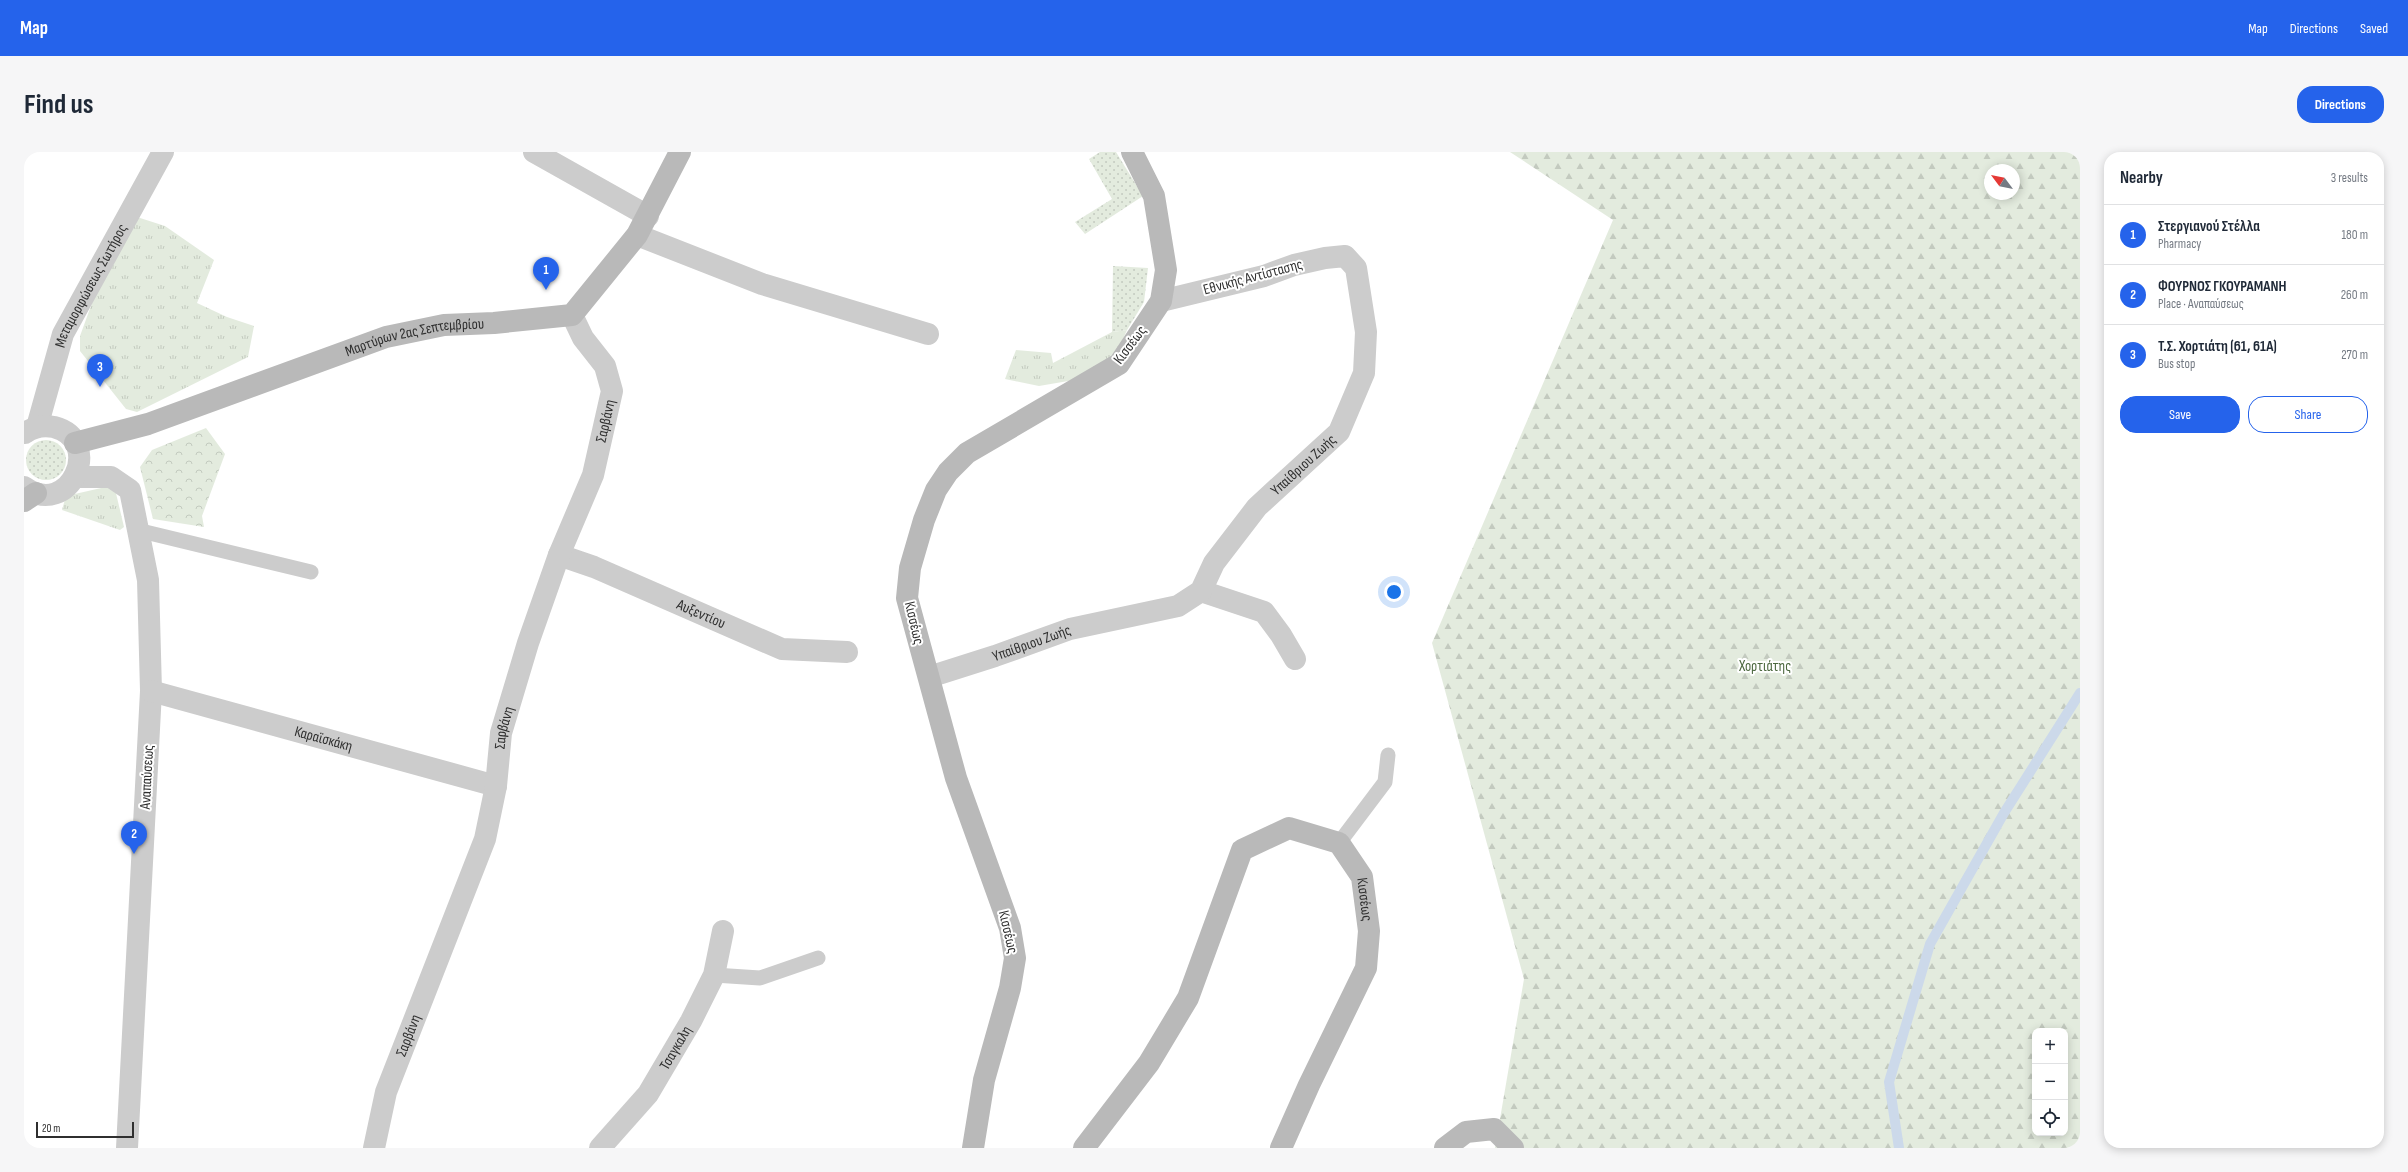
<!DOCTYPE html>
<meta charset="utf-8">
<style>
:root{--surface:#fff;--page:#f6f6f7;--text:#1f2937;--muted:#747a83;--line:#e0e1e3;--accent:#2563eb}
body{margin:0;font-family:"Sofia Sans Condensed",sans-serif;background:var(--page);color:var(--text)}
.controls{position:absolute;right:12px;bottom:12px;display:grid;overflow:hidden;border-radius:8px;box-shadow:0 2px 10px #0003}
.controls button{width:36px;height:36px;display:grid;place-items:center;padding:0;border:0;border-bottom:1px solid var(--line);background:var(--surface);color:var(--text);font:20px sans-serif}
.compass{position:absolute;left:1960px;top:12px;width:36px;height:36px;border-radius:50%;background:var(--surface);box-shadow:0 2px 10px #0003;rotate:302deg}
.scale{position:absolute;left:12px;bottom:10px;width:98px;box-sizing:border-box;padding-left:4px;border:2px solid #2f2f2f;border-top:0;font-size:11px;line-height:14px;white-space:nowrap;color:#2f2f2f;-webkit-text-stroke:3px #fff;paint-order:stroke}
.you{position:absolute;left:1370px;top:440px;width:14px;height:14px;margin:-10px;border:3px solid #fff;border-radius:50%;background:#1a73e8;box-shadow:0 0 0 6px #1a73e833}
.badge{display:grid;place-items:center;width:26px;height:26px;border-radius:50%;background:var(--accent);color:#fff;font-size:13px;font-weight:700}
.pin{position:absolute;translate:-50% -33px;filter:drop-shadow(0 1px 2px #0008)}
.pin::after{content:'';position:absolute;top:21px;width:14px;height:12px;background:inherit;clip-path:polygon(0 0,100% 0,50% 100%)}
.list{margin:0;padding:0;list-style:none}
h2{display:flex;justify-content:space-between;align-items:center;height:52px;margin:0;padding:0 16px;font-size:17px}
h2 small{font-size:13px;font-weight:400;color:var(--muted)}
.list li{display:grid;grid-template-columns:26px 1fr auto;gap:12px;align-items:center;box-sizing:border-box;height:60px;padding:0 16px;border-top:1px solid var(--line)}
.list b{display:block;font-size:15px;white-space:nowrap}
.list p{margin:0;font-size:13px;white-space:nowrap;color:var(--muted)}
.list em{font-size:13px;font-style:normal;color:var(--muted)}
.actions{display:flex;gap:8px;padding:12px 16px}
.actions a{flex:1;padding:9px 0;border:1px solid var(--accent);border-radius:16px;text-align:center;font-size:14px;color:var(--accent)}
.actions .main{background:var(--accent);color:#fff}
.icon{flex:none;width:22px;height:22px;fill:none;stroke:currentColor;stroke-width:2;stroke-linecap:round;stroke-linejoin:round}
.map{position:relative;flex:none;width:2056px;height:996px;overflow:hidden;border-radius:16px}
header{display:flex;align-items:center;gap:24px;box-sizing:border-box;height:56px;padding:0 20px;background:var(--accent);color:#fff}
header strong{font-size:19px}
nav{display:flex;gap:22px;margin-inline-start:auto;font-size:14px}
.intro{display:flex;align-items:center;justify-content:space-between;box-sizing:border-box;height:96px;padding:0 24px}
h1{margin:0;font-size:28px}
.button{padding:10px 18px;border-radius:16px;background:var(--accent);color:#fff;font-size:14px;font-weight:700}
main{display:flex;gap:24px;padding:0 24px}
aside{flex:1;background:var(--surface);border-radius:16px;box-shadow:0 2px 10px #0003}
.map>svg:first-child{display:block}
.grass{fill:url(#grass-tufts)}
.forest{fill:url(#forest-firs);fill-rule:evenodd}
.park{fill:url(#park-crowns)}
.garden{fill:url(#garden-dots)}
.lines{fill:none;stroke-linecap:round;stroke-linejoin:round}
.stream{stroke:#ccd9ea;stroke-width:10}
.lane{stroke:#ccc;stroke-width:15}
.street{stroke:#ccc;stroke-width:22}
.secondary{stroke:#b9b9b9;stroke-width:22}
.labels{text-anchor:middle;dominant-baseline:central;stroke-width:4;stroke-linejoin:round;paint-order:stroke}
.street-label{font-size:15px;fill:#2f2f2f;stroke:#fff}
.park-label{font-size:15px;fill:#4c683f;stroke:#fff}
</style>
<header>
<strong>Map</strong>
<nav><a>Map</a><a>Directions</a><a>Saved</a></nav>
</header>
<div class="intro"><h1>Find us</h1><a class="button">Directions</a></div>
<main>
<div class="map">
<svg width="2056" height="996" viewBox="0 0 2056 996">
<defs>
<pattern id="grass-tufts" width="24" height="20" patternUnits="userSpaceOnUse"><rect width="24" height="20" fill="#e3ebde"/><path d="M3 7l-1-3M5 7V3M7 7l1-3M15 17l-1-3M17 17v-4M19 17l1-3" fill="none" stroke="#c3cabf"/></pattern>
<pattern id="forest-firs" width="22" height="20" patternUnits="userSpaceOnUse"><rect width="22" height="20" fill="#e3ebde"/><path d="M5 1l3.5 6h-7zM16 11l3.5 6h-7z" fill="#c3cabf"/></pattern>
<pattern id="park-crowns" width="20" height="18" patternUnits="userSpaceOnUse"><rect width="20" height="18" fill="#e3ebde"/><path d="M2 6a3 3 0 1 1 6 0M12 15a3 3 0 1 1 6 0" fill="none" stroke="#c3cabf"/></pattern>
<pattern id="garden-dots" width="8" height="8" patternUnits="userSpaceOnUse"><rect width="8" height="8" fill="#e3ebde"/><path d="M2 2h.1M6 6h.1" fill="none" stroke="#c3cabf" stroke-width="1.8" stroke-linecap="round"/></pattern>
</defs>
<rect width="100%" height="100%" fill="#fff"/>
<g class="grass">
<path d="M113,65L141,74L190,108L173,151L203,165L230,174L224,205L113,260L102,257L56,199V184L72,140Z"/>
<path d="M1103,178L1095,196L1081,211L1050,228L1015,234L981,227L992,198L1027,201L1029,211L1088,180Z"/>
<path d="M86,334L91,337L100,375L96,378L38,358L42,344Z"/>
</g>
<path class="forest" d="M1486,0H2056V996H1471L1500,827L1408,491L1589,68ZM1966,18H1990V42H1966ZM2011,879H2041V981H2011Z"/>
<path class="park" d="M182,276L201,302L178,364L180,375L129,367L116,315L128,298Z"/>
<g class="garden">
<path d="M1076,0H1092L1119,44L1061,82L1051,70L1088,47L1065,7Z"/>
<path d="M1089,114L1124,116L1120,150L1103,178L1088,180Z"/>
<circle cx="22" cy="308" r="20"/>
</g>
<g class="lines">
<path class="stream" d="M1875,996L1865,930L1906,792L1980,661L2056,541"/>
<g class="lane">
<path d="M113,378L287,420"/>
<path d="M1315,691L1361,630L1364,603"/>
<path d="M690,823L736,826L794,806"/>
</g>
<g class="street">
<path d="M510,0L624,64"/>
<path d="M613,83L738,132L904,182"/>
<path id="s1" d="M13,275L39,182L139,0"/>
<path d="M51,325H87L106,338L124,428L127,539L103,996"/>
<path d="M0,335C46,368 81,288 30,275C20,273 9,275 1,281"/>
<path id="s2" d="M535,403L570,415L758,497L823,500"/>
<path d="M1177,439L1240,460L1257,483L1271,507"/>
<path id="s3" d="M905,525L971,504L1046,477L1154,454L1177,439L1190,411L1233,355L1315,280L1340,221L1342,180L1332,116L1321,104L1301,106L1270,113L1240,124L1137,149"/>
<path id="s4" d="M127,539L472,634"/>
<path id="s5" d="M350,996L362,940L461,687L472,634L477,581L504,491L535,403L569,323L588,239L581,214L559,186L548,163"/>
<path id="s6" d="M576,996L624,942L667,869L690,823L699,779"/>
</g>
<g class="secondary">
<path id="s7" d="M51,291L124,272L362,185L420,173L470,171L548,163L613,83L656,0"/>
<path d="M0,349L12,341"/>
<path d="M949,996L960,928L986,836L991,806L986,776L932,626L883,446L886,416L900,368L912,338L924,320L943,301L1095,212L1137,149L1142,118L1130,44L1108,0"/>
<path id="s8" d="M1060,996L1125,911L1164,846L1218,698L1265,676L1315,691L1338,725L1345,779L1342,816L1285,933L1257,996"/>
<path d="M1421,996L1442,980L1470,977L1489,996"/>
</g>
</g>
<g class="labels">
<g class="street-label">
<text transform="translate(1229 125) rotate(-15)">Εθνικής Αντίστασης</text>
<text stroke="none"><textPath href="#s1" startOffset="152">Μεταμορφώσεως Σωτήρος</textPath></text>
<text stroke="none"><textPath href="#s7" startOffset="357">Μαρτύρων 2ας Σεπτεμβρίου</textPath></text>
<text transform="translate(1106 193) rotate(-53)">Κισσέως</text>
<text stroke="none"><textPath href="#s5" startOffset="766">Σαρβάνη</textPath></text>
<text stroke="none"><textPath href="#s3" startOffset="451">Υπαίθριου Ζωής</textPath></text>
<text stroke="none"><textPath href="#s2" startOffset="154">Αυξεντίου</textPath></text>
<text transform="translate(890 471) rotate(77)">Κισσέως</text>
<text stroke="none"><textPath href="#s3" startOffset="108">Υπαίθριου Ζωής</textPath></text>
<text stroke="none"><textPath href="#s5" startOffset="442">Σαρβάνη</textPath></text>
<text stroke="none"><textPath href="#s4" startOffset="179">Καραϊσκάκη</textPath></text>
<text transform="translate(123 625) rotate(-87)">Αναπαύσεως</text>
<text stroke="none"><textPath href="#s8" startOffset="508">Κισσέως</textPath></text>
<text transform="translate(984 780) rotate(77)">Κισσέως</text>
<text stroke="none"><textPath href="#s5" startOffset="118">Σαρβάνη</textPath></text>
<text stroke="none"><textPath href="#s6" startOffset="126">Τσαγκαλη</textPath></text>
</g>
<g class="park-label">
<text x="1741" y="514">Χορτιάτης</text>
</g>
</g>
</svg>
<div class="controls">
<button>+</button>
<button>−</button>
<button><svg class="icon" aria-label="locate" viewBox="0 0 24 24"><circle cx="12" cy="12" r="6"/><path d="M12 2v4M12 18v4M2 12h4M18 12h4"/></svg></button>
</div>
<svg class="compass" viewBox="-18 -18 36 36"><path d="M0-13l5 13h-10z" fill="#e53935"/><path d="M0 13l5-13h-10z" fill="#747a83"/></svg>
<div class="scale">20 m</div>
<div class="you"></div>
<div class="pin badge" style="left:522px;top:138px">1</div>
<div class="pin badge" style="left:110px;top:702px">2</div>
<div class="pin badge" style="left:76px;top:235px">3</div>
</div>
<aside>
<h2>Nearby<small>3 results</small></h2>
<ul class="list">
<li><span class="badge">1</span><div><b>Στεργιανού Στέλλα</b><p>Pharmacy</p></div><em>180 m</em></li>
<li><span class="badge">2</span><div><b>ΦΟΥΡΝΟΣ ΓΚΟΥΡΑΜΑΝΗ</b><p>Place · Αναπαύσεως</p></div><em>260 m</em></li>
<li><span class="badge">3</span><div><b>Τ.Σ. Χορτιάτη (61, 61Α)</b><p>Bus stop</p></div><em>270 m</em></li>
</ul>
<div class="actions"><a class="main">Save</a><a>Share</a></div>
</aside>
</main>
